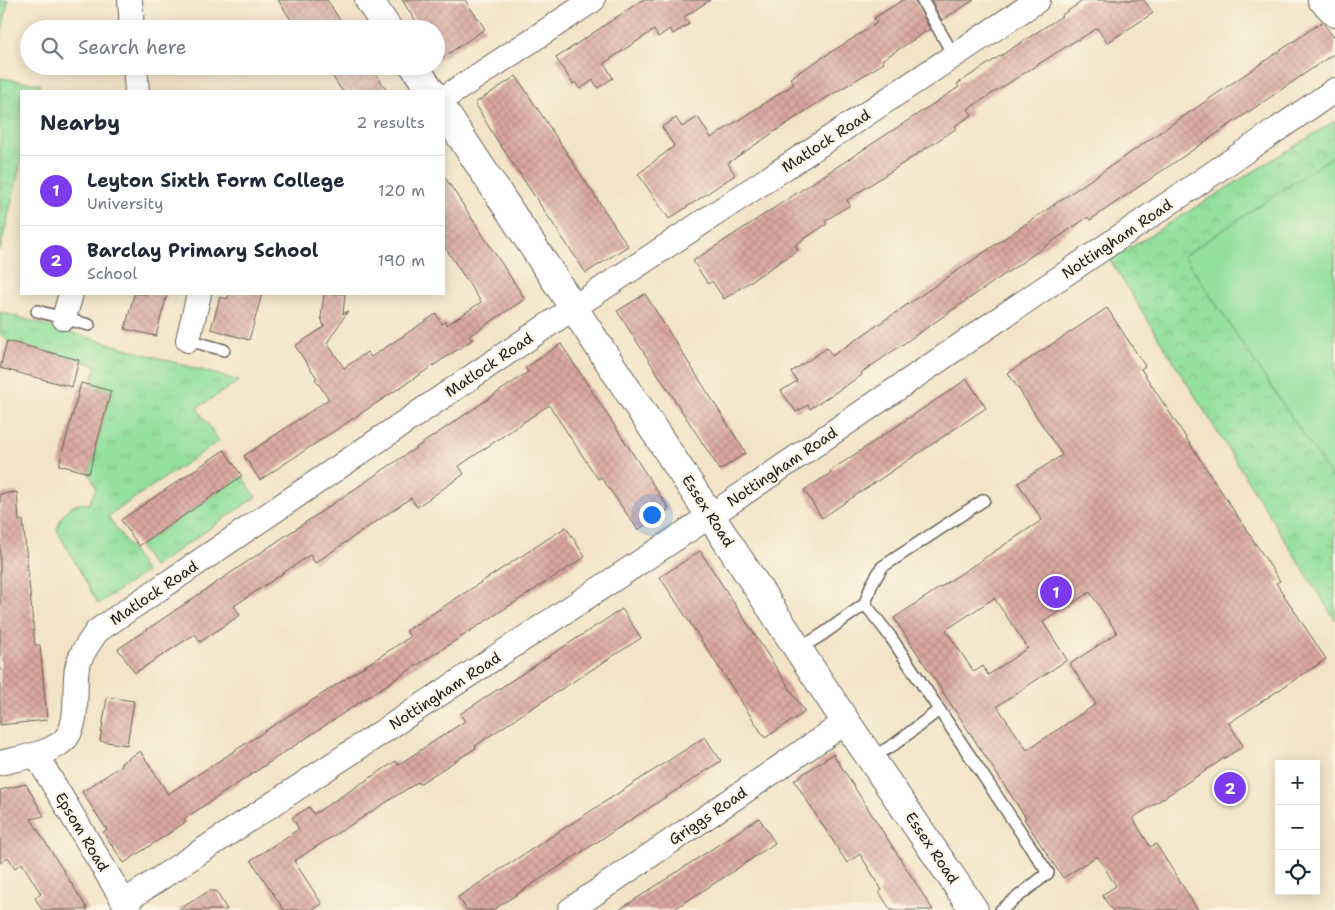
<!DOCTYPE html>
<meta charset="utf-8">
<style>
:root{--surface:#fff;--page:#f2f2f3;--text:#1f2937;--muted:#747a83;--line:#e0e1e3;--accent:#7c3aed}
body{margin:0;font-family:"Shantell Sans",sans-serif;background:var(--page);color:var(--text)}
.controls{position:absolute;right:15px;bottom:15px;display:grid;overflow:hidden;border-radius:0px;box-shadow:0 2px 12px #0003}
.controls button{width:45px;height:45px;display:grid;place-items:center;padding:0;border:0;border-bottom:1px solid var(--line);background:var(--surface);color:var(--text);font:25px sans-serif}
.you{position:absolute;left:651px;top:514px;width:18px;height:18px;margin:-12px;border:4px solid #fff;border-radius:50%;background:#1a73e8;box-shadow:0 0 0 8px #1a73e833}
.badge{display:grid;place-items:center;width:32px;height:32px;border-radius:50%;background:var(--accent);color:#fff;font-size:16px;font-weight:700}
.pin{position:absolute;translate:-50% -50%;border:2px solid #fff;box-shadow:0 1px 5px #0006}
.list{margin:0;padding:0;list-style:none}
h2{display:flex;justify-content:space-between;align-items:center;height:65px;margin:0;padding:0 20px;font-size:21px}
h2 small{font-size:16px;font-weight:400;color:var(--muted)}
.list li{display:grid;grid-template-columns:32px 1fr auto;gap:15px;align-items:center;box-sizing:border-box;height:70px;padding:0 20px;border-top:1px solid var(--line)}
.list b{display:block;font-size:19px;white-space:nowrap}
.list p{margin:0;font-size:16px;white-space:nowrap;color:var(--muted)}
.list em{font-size:16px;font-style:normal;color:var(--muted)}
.icon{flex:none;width:28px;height:28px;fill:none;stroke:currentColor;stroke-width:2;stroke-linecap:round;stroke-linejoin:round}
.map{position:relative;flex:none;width:1335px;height:910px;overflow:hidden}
.search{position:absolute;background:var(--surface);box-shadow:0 2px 12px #0003;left:20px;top:20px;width:425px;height:55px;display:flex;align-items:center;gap:12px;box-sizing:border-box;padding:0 18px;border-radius:28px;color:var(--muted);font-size:19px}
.panel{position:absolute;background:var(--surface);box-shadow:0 2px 12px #0003;left:20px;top:90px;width:425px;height:205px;border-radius:0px}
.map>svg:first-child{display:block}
.grass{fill:url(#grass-tufts);stroke:#587e5c}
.park{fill:url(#park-crowns);stroke:#587e5c}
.pitch{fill:#94e09d;stroke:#587e5c}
.building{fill:url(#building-cross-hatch);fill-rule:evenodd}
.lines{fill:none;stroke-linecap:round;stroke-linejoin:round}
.lane-casing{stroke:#676258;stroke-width:14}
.street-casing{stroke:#676258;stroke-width:26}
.secondary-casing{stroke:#676258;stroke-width:30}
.lane{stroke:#fff;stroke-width:11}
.street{stroke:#fff;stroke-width:24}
.secondary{stroke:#fff;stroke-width:28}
.labels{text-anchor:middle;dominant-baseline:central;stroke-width:4.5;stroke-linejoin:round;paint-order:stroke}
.street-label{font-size:15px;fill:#1c1c1c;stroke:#fcf5e5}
</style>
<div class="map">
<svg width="1335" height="910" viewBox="0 0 1335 910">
<defs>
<pattern id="grass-tufts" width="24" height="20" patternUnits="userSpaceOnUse" patternTransform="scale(1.25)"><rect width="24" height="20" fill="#94e09d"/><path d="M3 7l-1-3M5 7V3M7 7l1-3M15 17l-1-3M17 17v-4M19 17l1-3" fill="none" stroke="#7fc087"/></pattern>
<pattern id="park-crowns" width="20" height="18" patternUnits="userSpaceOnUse" patternTransform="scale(1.25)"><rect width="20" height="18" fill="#94e09d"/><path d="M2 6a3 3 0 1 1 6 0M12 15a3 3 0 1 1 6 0" fill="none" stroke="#7fc087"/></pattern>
<pattern id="building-cross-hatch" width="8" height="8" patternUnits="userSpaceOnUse" patternTransform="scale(1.25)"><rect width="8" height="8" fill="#d9a7a0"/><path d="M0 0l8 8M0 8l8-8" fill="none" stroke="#ba8f89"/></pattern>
</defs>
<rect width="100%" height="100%" fill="#fcf5e5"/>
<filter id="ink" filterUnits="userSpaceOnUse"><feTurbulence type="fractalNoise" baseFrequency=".02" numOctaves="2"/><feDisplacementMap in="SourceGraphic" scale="10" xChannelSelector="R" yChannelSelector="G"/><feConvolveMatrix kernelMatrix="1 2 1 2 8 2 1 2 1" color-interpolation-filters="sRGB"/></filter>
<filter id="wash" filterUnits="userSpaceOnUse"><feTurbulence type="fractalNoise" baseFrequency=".0096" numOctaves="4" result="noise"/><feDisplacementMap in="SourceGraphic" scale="20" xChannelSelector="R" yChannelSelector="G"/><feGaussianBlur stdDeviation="1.12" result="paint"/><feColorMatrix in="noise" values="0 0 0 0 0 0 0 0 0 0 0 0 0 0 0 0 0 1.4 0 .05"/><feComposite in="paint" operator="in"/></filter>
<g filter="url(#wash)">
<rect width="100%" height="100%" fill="#f3e3c7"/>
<g class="grass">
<path d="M0,312L239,381L197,408L219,441L108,516L146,572L98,604L57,530C61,513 71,501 89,504L96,488L89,473L111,391L91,386L96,365L7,341L0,334Z"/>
<path d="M242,476L256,497L153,567L139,546Z"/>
</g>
<g class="park">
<path d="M0,0H8L0,44Z"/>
<path d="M0,78L40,84L38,91H21V162L0,251Z"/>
<path d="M1335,121V620L1110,260Z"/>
</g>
<path class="pitch" d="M1335,155V482L1184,256Z"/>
<g id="blocks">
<g class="building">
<path d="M278,0H327L346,29H297Z"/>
<path d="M402,0H465L485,29L436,62V29H421Z"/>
<path d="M642,0H710L684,17L689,24L673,34L670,29L658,37L654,30L604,63L613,78L598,88L593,80L580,89L575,82L573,84L556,58Z"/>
<path d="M903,0H915L930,29L882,60L884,63L813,106L728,163L735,175L669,219L638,174L674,146L662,127L676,118L682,127L698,117L711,138L794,84L790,78L877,23L874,18Z"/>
<path d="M931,0H974L942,20Z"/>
<path d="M1084,0H1144L1153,13L1107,43L1097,28L1078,40V39L968,109L972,115L955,126L957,128L847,200L850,205L825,221L827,224L795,245L798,250L724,299L712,281L708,284L693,261L959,87L957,84L1062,16V15Z"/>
<path d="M1322,22L1335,39V53L1090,220L1088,217L861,373L862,375L810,409L808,405L796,412L781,391L797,381L791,372L827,348L832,356Z"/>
<path d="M326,66H371L387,91H342Z"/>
<path d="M516,76L628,246L586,273L493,134L475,103Z"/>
<path d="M444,176L525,299L469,336L472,340L260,480L244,456L329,399L315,379L317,378L295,346L324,327L321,317L324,294H345L343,314L348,311L327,343L344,368L367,352L371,357L436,314L442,324L445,322L447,325L481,302L444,246Z"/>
<path d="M134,294H167L156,336L125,329Z"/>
<path d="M229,294H262L249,340L211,329L220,297L227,299Z"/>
<path d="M645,294L746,453L720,470L617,311Z"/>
<path d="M1107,308L1145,366L1141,369L1280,581L1276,583L1326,659L1229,723L1243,746L1133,818L1150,847L1156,844L1198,910H1112L1102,895L1116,886L1097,856L1063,878L1024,819L1026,818L894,618L1042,520L1018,483L1062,455L1008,373ZM1090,592L1117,633L1070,664L1096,704L1027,750L997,706L1067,660L1043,622ZM994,598L1028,648L988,675L983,666L974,672L946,630Z"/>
<path d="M7,341L79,360L72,387L0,368Z"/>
<path d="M561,344L669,509L638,530L601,477L598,479L549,405L459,466L464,474L417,507L411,498L315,563L310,555L234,606L240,615L200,642L195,634L135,673L118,649L528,372L525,368Z"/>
<path d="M967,379L986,408L822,518L804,490L831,473L830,471Z"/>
<path d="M81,383L111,391L89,473L59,465Z"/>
<path d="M224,450L242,476L139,546L121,520Z"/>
<path d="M17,492L19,521L23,520L35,645H40L47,720L0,725V494Z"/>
<path d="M566,527L585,557L377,691L184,819L186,822L124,863L103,832L107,830L82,792L122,765L121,763L140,751L168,794L410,637L406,631Z"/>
<path d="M700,551L805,712L765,738L660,577Z"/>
<path d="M622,609L641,638L515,719L475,746L476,748L419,784L418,782L294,861L322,904L312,910H284L251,860L299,829L292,818L309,807L314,814L396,761L398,765L465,721L460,714Z"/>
<path d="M107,697L134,701L127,745L100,741Z"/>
<path d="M705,737L721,761L493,910H467L458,897Z"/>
<path d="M833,754L844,771L933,910H891L879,892L882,890L860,854L847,863L804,796L794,780Z"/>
<path d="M26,784L44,816L31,819L88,910H42L35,898L41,894L22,863L15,868L8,857L0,863V790Z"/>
<path d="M759,818L775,843L729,874L673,910H619Z"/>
<path d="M209,891H216L227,910H178Z"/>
</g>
</g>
</g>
<g filter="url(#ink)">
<use href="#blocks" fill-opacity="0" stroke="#676258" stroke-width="1"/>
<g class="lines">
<g class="lane-casing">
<g id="lane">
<path d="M922,0L954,56"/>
<path d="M37,311L89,325"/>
<path d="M188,340L224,350"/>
<path d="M865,604L890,636L1048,873L1001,910"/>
<path d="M799,649L823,634L865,604L871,586L882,567L984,500"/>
<path d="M871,758L895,744L939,710"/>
</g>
</g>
<g class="street-casing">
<g id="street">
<path d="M130,0L132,29"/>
<path d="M1320,0L1335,15"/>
<path d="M135,66L137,91"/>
<path d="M444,98L593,0"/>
<path d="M64,318L71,294"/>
<path d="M188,340L199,294"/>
<path d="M36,755L129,910"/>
<path d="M0,763C20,758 45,755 62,742C81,728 73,689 77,668C80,654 89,643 97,631L573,308L1038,0"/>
<path d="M124,902L722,508L1335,90"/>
<path d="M570,910L846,722"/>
</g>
</g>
<g class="secondary-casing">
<g id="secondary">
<path d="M369,0L388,29"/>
<path d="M414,66L431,91"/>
<path d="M444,111L846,722L974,910"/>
</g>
</g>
<use href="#lane" class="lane"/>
<use href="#street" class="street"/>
<use href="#secondary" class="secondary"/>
</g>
</g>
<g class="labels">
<g class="street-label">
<text transform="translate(826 141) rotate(-33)">Matlock Road</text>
<text transform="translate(1117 239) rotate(-34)">Nottingham Road</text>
<text transform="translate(489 365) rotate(-34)">Matlock Road</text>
<text transform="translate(782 467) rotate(-34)">Nottingham Road</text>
<text transform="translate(708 511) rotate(57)">Essex Road</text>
<text transform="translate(154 593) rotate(-34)">Matlock Road</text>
<text transform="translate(445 691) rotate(-33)">Nottingham Road</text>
<text transform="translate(708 816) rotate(-34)">Griggs Road</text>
<text transform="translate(82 832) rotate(59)">Epsom Road</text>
<text transform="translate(932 848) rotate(56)">Essex Road</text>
</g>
</g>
</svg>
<div class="controls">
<button>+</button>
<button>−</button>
<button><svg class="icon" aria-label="locate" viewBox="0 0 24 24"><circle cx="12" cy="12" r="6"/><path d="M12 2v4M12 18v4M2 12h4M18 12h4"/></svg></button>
</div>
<div class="you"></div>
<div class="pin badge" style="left:1056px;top:592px">1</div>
<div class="pin badge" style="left:1230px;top:788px">2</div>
<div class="search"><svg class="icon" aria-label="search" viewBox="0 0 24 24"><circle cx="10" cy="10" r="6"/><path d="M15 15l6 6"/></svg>Search here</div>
<section class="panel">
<h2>Nearby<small>2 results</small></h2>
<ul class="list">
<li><span class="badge">1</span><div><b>Leyton Sixth Form College</b><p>University</p></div><em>120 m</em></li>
<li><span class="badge">2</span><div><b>Barclay Primary School</b><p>School</p></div><em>190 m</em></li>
</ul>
</section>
</div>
